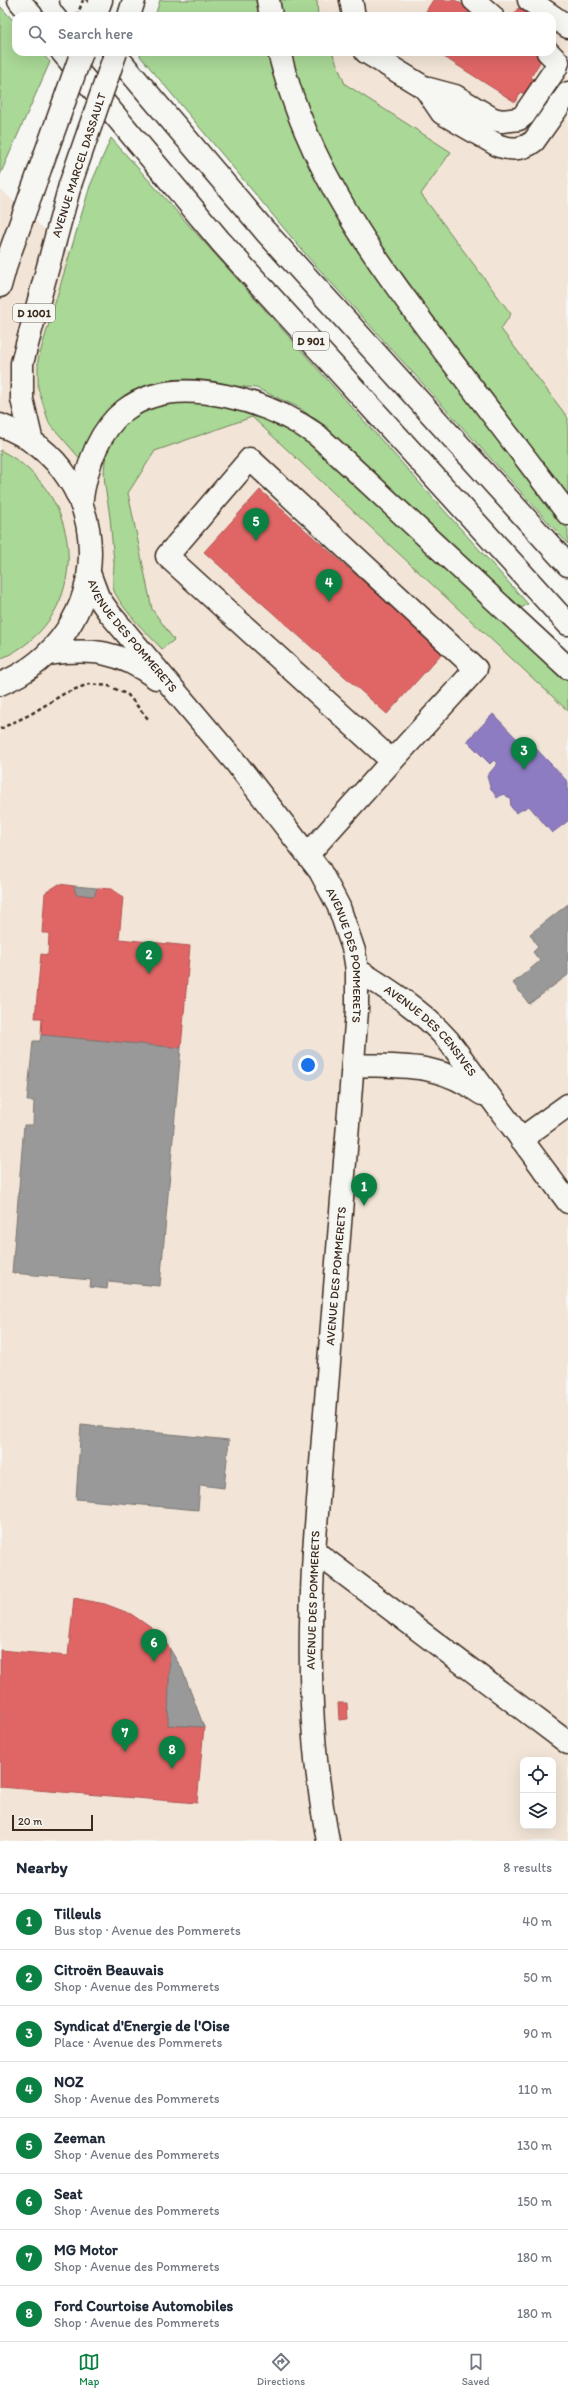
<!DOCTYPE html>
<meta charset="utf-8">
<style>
:root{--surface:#fff;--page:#f6f6f7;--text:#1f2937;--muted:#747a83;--line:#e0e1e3;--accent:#0b8043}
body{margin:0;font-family:Itim,sans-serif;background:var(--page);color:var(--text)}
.controls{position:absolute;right:12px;bottom:12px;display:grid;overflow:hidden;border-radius:8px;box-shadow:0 4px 16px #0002}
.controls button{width:36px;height:36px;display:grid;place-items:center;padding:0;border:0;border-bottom:1px solid var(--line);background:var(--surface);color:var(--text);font:20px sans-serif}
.scale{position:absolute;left:12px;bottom:10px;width:81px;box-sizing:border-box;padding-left:4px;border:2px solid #3b2a1e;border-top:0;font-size:11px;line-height:14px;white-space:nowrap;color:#3b2a1e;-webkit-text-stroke:3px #f6f6f2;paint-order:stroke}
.you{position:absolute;left:308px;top:1065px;width:14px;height:14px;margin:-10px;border:3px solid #fff;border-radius:50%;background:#1a73e8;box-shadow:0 0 0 6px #1a73e833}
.badge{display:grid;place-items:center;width:26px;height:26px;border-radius:50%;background:var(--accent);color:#fff;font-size:13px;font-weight:700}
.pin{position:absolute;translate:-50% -33px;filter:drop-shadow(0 1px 2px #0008)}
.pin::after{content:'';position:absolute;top:21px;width:14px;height:12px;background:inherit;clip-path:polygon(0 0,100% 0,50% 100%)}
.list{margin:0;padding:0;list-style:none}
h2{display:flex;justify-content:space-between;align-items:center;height:52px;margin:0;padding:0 16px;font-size:17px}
h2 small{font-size:13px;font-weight:400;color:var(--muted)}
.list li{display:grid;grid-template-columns:26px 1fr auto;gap:12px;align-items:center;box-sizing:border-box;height:56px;padding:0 16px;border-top:1px solid var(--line)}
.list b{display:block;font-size:15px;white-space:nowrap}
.list p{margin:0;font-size:13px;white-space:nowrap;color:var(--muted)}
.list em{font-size:13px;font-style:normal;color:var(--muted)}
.icon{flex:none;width:22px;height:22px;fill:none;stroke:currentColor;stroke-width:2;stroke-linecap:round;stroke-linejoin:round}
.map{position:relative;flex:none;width:568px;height:1841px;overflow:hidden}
.search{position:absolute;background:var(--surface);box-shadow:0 4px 16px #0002;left:12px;right:12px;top:12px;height:44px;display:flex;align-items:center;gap:10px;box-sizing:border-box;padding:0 14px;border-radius:12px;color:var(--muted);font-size:15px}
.sheet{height:500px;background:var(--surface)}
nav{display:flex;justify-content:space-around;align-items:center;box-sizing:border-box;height:56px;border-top:1px solid var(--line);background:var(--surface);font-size:11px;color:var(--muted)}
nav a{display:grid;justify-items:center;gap:2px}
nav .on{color:var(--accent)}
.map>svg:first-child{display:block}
.built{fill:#f2e5d7;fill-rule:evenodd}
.green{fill:#a9d897;stroke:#72815a}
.shops{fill:#e06666;stroke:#ae5450}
.offices{fill:#8e7cc3;stroke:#756392}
.industry{fill:#999;stroke:#7d7874}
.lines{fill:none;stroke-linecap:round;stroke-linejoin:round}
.minor-casing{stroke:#3b2a1e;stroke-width:25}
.major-casing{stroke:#3b2a1e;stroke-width:25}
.path{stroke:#3b2a1e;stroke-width:2.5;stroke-dasharray:4 3;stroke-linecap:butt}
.minor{stroke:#f6f6f2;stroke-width:22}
.major{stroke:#f6f6f2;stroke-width:22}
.major-bridge-casing{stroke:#3b2a1e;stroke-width:25;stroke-linecap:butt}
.path-bridge{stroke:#3b2a1e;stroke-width:2.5;stroke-dasharray:4 3;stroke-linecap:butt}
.major-bridge{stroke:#f6f6f2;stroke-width:22}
.labels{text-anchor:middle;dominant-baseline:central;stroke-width:4;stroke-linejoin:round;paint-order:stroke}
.shield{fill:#f6f6f2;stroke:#73675e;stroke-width:1}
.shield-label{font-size:11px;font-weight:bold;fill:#3b2a1e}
.street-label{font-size:12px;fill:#3b2a1e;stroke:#f6f6f2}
</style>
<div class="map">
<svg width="568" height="1841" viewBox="0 0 568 1841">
<rect width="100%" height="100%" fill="#f6f6f2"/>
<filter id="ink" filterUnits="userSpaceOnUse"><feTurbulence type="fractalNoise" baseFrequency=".025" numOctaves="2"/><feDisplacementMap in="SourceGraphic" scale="8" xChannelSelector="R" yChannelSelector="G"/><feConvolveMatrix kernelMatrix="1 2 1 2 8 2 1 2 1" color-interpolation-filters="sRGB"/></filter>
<g filter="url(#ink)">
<g class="built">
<path d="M291,0H568V455L309,52H552V16H296Z"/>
<path d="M0,189L318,477L568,710V1841H0ZM523,1760H553V1826H523Z"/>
</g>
<g class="green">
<path d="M160,0H260L262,16H155Z"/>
<path d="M279,0H317L318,16H282Z"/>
<path d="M0,6L16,24V52H41L50,62L0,175Z"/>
<path d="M141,52H271L431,350L568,529V544L307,256L140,56Z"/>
<path d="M289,52H332L345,84L451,152L421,194L511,314L501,329L568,418V495L390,260L348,198L296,85Z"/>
<path d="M111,138L528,604L521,608L351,450L300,408L256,388L214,384L169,383L83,462L49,423L38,388V360L90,186Z"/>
<path d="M219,399L282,419L411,530L568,679V711L252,417L155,451L128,493L152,609L174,640L162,649C146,632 126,614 115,593C111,586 114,572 114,563C113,548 111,533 110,518C108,499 102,481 105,461C113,408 176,400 219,399Z"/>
<path d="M0,450C88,494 94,619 0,659Z"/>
</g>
<g class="shops">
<path d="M433,0H455L471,10L467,16H423Z"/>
<path d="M518,8L531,16H513Z"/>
<path d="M443,52H535L543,57L531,77L536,81L525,95L521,92L515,102L441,55Z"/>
<path d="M260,490L443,652L387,714L204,552Z"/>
<path d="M59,884L74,886L76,894L94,896L97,888L112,889L123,897L119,939L190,946L181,1048L41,1035L42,1018H35L41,954L48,955L49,933H42L45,893Z"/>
<path d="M74,1598L105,1604L131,1614L160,1634L170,1649L168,1725L204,1727L197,1803L0,1787V1650L68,1656Z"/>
<path d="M338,1703H347L348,1719L339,1720Z"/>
</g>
<path class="offices" d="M493,714L520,742L526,738L568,782V821L552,833L529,806L516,813L511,807L510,798L503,794L497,798L490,787L487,776L497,764L494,760L490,764L467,741Z"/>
<g class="industry">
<path d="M74,886L97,888L94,896L76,894Z"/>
<path d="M568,904V975L529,1004L513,983L540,961L533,952L538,947L530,934Z"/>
<path d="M41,1035L181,1048L160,1286L108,1281L107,1289L90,1287L91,1280L12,1273L24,1125H33L34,1101H27L33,1041H40Z"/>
<path d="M81,1425L229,1440L224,1488L200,1485L198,1510L76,1499Z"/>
<path d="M170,1649L182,1669L204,1727L168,1725Z"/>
</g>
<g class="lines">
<g class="minor-casing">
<g id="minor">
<path d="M351,0L354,16"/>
<path d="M474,0L492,16"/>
<path d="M529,0L568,27"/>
<path d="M366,52L425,88L455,96L493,119L502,121L519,119L524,115L556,68L558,62L548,52"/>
<path d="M425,88L442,113L499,146C512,150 523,150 534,141L568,93"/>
<path id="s1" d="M89,573L98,597L110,614L237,764L320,871L339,907L354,951L357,970V1011L314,1551C308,1649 309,1745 328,1841"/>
<path d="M48,654C92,648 120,651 156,678"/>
<path d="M309,853L392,761L167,556L250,459L476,669L392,761"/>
<path id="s2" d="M357,970C390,990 422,1011 448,1040L568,1202"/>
<path d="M353,1065C405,1067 438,1062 482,1094"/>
<path d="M521,1139L568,1105"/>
<path d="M314,1551L568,1743"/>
</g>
</g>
<g class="major-casing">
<g id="major">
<path d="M19,0L32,16"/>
<path d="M71,0L84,16"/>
<path d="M268,0L271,16"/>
<path d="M95,16L101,0"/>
<path d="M129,16L134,0"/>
<path d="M62,52L221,242L568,624"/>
<path d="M113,52L265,231L568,565"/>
<path d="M279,52C308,170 375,259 447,355C487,408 528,461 568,514"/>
<path d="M0,286L7,261L40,169"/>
<path d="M0,425C122,471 118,636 0,684"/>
<path d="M32,442L22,399V363L70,185"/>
<path d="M81,504C93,417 137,377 226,396C259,403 289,415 317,435L568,668"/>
</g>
</g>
<path class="path" d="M0,729L31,714L65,693L89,684L109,686L128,695L149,720"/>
<use href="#minor" class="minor"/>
<use href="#major" class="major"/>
<g class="major-bridge-casing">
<g id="major-bridge">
<path d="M40,169L82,52"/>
<path d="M70,185L116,52"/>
</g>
</g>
<path class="path-bridge" d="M77,16L83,0"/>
<use href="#major-bridge" class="major-bridge"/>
</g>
</g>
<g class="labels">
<g class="shield">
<rect x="13" y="304" width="42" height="18" rx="3"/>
<rect x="293" y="332" width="36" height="18" rx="3"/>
</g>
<g class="shield-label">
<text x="34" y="313">D 1001</text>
<text x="311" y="341">D 901</text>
</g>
<g class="street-label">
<text transform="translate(79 165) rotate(-72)">AVENUE MARCEL DASSAULT</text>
<text stroke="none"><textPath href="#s1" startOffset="77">AVENUE DES POMMERETS</textPath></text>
<text stroke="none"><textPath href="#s1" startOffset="468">AVENUE DES POMMERETS</textPath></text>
<text stroke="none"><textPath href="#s2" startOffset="96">AVENUE DES CENSIVES</textPath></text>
<text transform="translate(336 1276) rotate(-85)">AVENUE DES POMMERETS</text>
<text transform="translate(313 1600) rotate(-88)">AVENUE DES POMMERETS</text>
</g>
</g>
</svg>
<div class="controls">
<button><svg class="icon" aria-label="locate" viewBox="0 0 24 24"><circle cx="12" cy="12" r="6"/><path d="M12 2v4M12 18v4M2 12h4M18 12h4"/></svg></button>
<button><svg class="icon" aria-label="layers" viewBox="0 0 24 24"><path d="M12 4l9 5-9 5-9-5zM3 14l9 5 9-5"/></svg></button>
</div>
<div class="scale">20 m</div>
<div class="you"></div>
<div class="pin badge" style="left:364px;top:1206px">1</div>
<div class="pin badge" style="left:149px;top:974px">2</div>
<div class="pin badge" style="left:524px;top:770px">3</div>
<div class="pin badge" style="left:329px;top:602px">4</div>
<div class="pin badge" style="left:256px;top:541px">5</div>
<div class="pin badge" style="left:154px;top:1662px">6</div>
<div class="pin badge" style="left:125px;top:1752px">7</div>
<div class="pin badge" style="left:172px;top:1769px">8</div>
<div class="search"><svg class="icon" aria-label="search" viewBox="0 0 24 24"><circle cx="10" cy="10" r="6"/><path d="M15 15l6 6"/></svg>Search here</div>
</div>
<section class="sheet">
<h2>Nearby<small>8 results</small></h2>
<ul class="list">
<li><span class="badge">1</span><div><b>Tilleuls</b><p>Bus stop · Avenue des Pommerets</p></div><em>40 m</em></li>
<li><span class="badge">2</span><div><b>Citroën Beauvais</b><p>Shop · Avenue des Pommerets</p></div><em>50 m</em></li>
<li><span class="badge">3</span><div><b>Syndicat d'Energie de l'Oise</b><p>Place · Avenue des Pommerets</p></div><em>90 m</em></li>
<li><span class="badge">4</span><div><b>NOZ</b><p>Shop · Avenue des Pommerets</p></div><em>110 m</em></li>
<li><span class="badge">5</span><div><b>Zeeman</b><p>Shop · Avenue des Pommerets</p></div><em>130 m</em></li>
<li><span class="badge">6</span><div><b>Seat</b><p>Shop · Avenue des Pommerets</p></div><em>150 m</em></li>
<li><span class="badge">7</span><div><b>MG Motor</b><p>Shop · Avenue des Pommerets</p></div><em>180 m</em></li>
<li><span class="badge">8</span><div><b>Ford Courtoise Automobiles</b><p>Shop · Avenue des Pommerets</p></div><em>180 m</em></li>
</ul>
</section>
<nav>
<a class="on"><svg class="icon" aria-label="map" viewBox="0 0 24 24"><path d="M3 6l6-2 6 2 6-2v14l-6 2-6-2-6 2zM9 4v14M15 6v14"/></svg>Map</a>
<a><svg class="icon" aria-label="directions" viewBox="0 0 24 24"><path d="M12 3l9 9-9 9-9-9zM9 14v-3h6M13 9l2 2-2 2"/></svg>Directions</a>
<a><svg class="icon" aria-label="saved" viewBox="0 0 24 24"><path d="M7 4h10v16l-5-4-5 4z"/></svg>Saved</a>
</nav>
